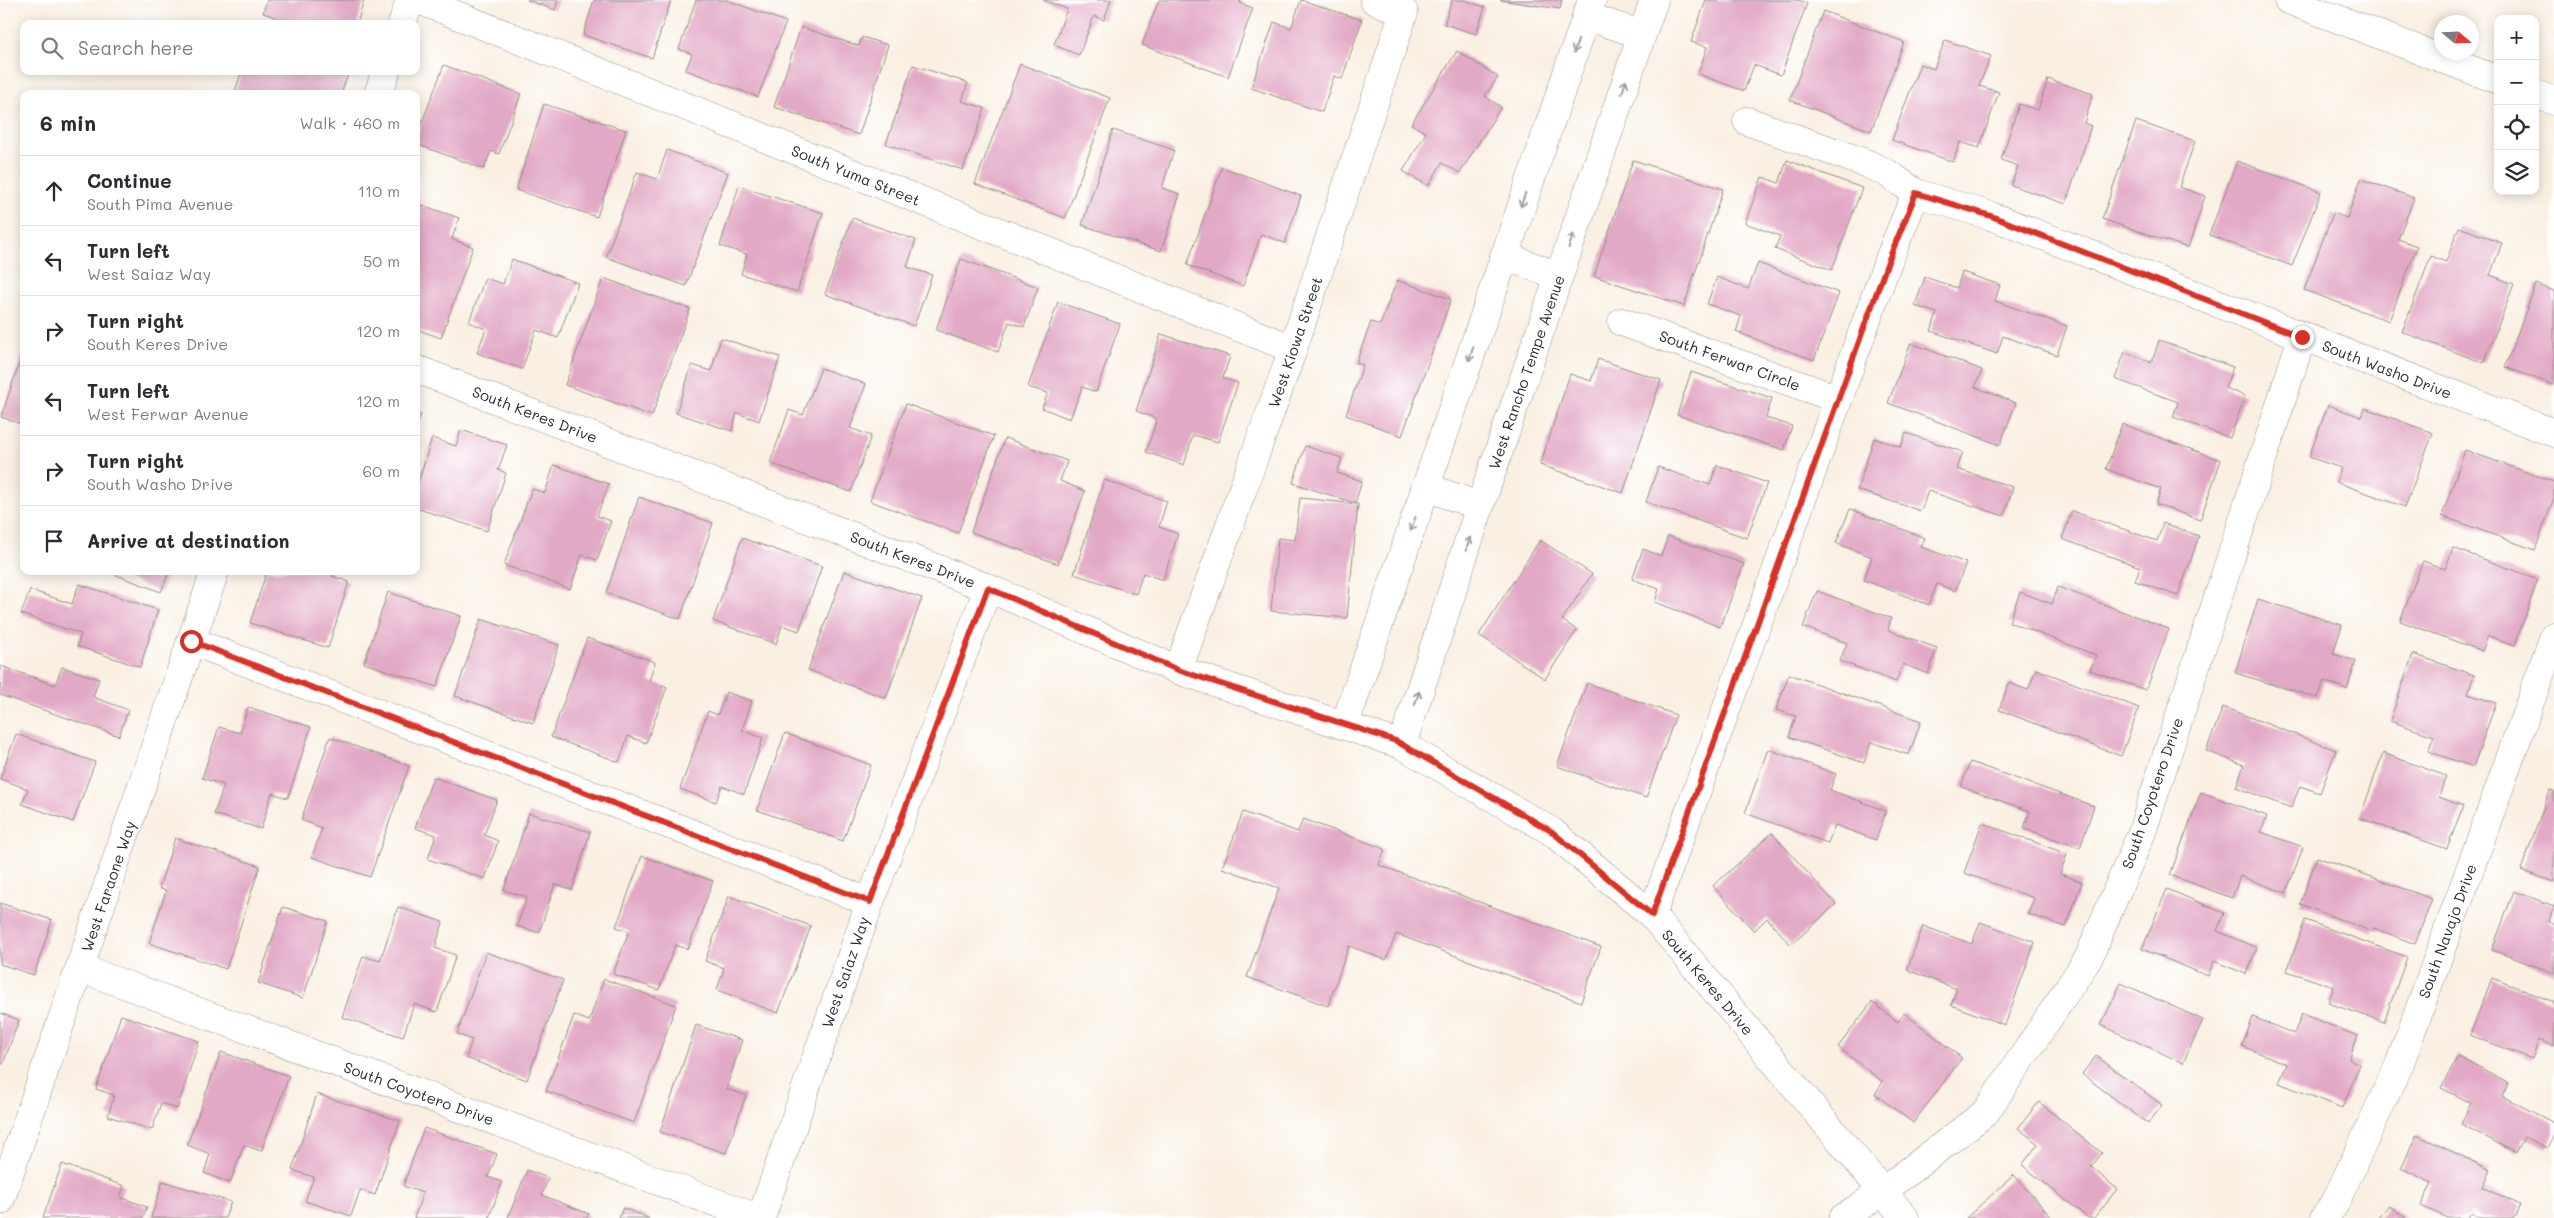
<!DOCTYPE html>
<meta charset="utf-8">
<style>
:root{--surface:#fff;--page:#f2f2f3;--text:#2b2b33;--muted:#7c7c81;--line:#e1e1e2}
body{margin:0;font-family:Mali,sans-serif;background:var(--page);color:var(--text)}
.controls{position:absolute;right:15px;top:15px;display:grid;overflow:hidden;border-radius:10px;box-shadow:0 2px 12px #0003}
.controls button{width:45px;height:45px;display:grid;place-items:center;padding:0;border:0;border-bottom:1px solid var(--line);background:var(--surface);color:var(--text);font:25px sans-serif}
.compass{position:absolute;left:2434px;top:15px;width:45px;height:45px;border-radius:50%;background:var(--surface);box-shadow:0 2px 12px #0003;rotate:109deg}
.stop{position:absolute;width:15px;height:15px;margin:-11px;border:4px solid #d93025;border-radius:50%;background:#fff}
.stop.end{background:#d93025;border-color:#fff;box-shadow:0 1px 5px #0008}
.list{margin:0;padding:0;list-style:none}
h2{display:flex;justify-content:space-between;align-items:center;height:65px;margin:0;padding:0 20px;font-size:21px}
h2 small{font-size:16px;font-weight:400;color:var(--muted)}
.list li{display:grid;grid-template-columns:32px 1fr auto;gap:15px;align-items:center;box-sizing:border-box;height:70px;padding:0 20px;border-top:1px solid var(--line)}
.list b{display:block;font-size:19px;white-space:nowrap}
.list p{margin:0;font-size:16px;white-space:nowrap;color:var(--muted)}
.list em{font-size:16px;font-style:normal;color:var(--muted)}
.icon{flex:none;width:28px;height:28px;fill:none;stroke:currentColor;stroke-width:2;stroke-linecap:round;stroke-linejoin:round}
.map{position:relative;flex:none;width:2554px;height:1218px;overflow:hidden}
.search{position:absolute;background:var(--surface);box-shadow:0 2px 12px #0003;left:20px;top:20px;width:400px;height:55px;display:flex;align-items:center;gap:12px;box-sizing:border-box;padding:0 18px;border-radius:10px;color:var(--muted);font-size:19px}
.panel{position:absolute;background:var(--surface);box-shadow:0 2px 12px #0003;left:20px;top:90px;width:400px;height:485px;border-radius:10px}
.map>svg:first-child{display:block}
.building{fill:#e2a9c6}
.lines{fill:none;stroke-linecap:round;stroke-linejoin:round}
.minor-casing{stroke:#928e86;stroke-width:29}
.secondary-casing{stroke:#928e86;stroke-width:29}
.minor{stroke:#fff;stroke-width:28}
.secondary{stroke:#fff;stroke-width:28}
.oneway{stroke:#a0a0a0}
.route{stroke:#d93025;stroke-width:6}
.labels{text-anchor:middle;dominant-baseline:central;stroke-width:4;stroke-linejoin:round;paint-order:stroke}
.street-label{font-size:15px;fill:#2b2b2b;stroke:#fff}
</style>
<div class="map">
<svg width="2554" height="1218" viewBox="0 0 2554 1218">
<rect width="100%" height="100%" fill="#fff"/>
<filter id="ink" filterUnits="userSpaceOnUse"><feTurbulence type="fractalNoise" baseFrequency=".02" numOctaves="2"/><feDisplacementMap in="SourceGraphic" scale="10" xChannelSelector="R" yChannelSelector="G"/><feConvolveMatrix kernelMatrix="1 2 1 2 8 2 1 2 1" color-interpolation-filters="sRGB"/></filter>
<filter id="wash" filterUnits="userSpaceOnUse"><feTurbulence type="fractalNoise" baseFrequency=".0096" numOctaves="4" result="noise"/><feDisplacementMap in="SourceGraphic" scale="20" xChannelSelector="R" yChannelSelector="G"/><feGaussianBlur stdDeviation="1.12" result="paint"/><feColorMatrix in="noise" values="0 0 0 0 0 0 0 0 0 0 0 0 0 0 0 0 0 1.4 0 .05"/><feComposite in="paint" operator="in"/></filter>
<g filter="url(#wash)">
<rect width="100%" height="100%" fill="#f9f0e2"/>
<g id="blocks">
<g class="building">
<path d="M267,0H364L357,24H296L263,13Z"/>
<path d="M527,0H558L555,10Z"/>
<path d="M594,0H671L652,58L583,35Z"/>
<path d="M696,0H727L786,22L758,97L686,70L692,54L679,49Z"/>
<path d="M1043,0H1111L1104,20L1094,16L1079,55L1054,45L1067,9Z"/>
<path d="M1159,0H1241L1240,3L1253,8L1228,77L1142,45Z"/>
<path d="M1301,0L1362,20L1342,79L1334,76L1322,112L1251,88L1274,22L1291,28Z"/>
<path d="M1452,0H1464L1485,7L1476,34L1444,24Z"/>
<path d="M1500,0H1562L1560,9Z"/>
<path d="M1706,0H1798L1807,3L1781,75L1754,65L1744,91L1698,74L1707,47L1691,42Z"/>
<path d="M1823,11L1904,42L1871,131L1790,100Z"/>
<path d="M801,27L859,46L862,37L888,45L859,135L774,107Z"/>
<path d="M1945,40L1991,56L1979,86L1999,92L1979,148L1960,142L1953,162L1892,140L1920,64L1934,69Z"/>
<path d="M1457,51L1498,77L1485,96L1501,107L1460,173L1442,163L1428,186L1403,171L1426,133L1411,124Z"/>
<path d="M1020,64L1110,98L1065,218L975,184Z"/>
<path d="M444,65L521,94L499,154L491,151L484,169L416,144V138Z"/>
<path d="M913,65L968,83L962,101L985,108L963,170L886,144Z"/>
<path d="M242,71H341L348,74L341,94H234Z"/>
<path d="M2048,79L2093,94L2084,123L2091,126L2066,204L2011,185L2018,166L2001,160L2019,104L2038,110Z"/>
<path d="M544,104L626,130L597,217L516,190Z"/>
<path d="M2136,121L2195,141L2179,187L2205,196L2188,248L2102,219Z"/>
<path d="M1113,130L1174,150L1162,188L1180,194L1161,251L1082,225Z"/>
<path d="M667,150L728,173L686,286L606,257L637,172L657,179Z"/>
<path d="M1633,160L1723,189L1684,306L1594,276Z"/>
<path d="M1787,160L1862,188L1832,270L1775,249L1780,236L1745,223L1762,177L1779,183Z"/>
<path d="M2237,161L2321,192L2292,266L2209,235Z"/>
<path d="M1222,167L1301,196L1285,243L1261,234L1243,286L1187,265Z"/>
<path d="M2361,179L2414,198L2398,239L2417,246L2389,321L2304,290L2333,213L2347,218Z"/>
<path d="M739,186L823,213L797,292L741,274L747,254L720,246Z"/>
<path d="M416,203L459,218L452,239L473,247L441,338L416,329Z"/>
<path d="M852,218L916,240L907,267L932,275L914,326L825,294Z"/>
<path d="M2459,227L2502,243L2490,275L2514,284L2484,363L2402,332L2431,256L2446,262Z"/>
<path d="M512,259L578,283L558,338L536,330L522,369L477,353L486,329L469,322L485,278L503,284Z"/>
<path d="M961,259L1038,287L1024,327L1009,322L998,352L936,330Z"/>
<path d="M1758,263L1839,293L1814,360L1736,332L1741,316L1707,304L1717,277L1748,289Z"/>
<path d="M1962,272L2000,285L1995,301L2067,326L2057,355L2003,336L1997,354L1931,331L1937,313L1915,306L1925,277L1957,288Z"/>
<path d="M603,278L690,309L652,416L565,385Z"/>
<path d="M1397,280L1451,299L1402,436L1346,415L1363,365L1356,363L1371,322L1380,325Z"/>
<path d="M2536,284L2554,291V385L2505,367Z"/>
<path d="M1058,302L1120,324L1096,392L1082,387L1070,419L1042,408L1048,393L1028,387Z"/>
<path d="M1161,334L1230,356L1223,378L1238,383L1218,442L1193,435L1184,465L1146,452L1157,419L1136,411Z"/>
<path d="M721,338L780,357L759,421L737,413L732,431L676,413L692,365L711,371Z"/>
<path d="M2159,340L2233,367L2225,388L2245,396L2230,438L2173,417L2178,402L2115,379L2125,352L2152,362Z"/>
<path d="M1911,343L1982,370L1975,387L2016,403L2000,445L1888,403Z"/>
<path d="M24,349V425L1,417Z"/>
<path d="M1598,359L1661,380L1623,493L1540,465L1570,374L1591,381Z"/>
<path d="M821,368L866,384L850,428L871,436L851,492L770,463L789,410L803,415Z"/>
<path d="M1691,372L1772,398L1766,418L1792,426L1784,450L1677,415Z"/>
<path d="M906,404L994,436L958,533L870,501Z"/>
<path d="M2328,405L2361,417L2365,408L2433,433L2405,507L2336,482L2341,468L2309,457Z"/>
<path d="M416,413L421,415L416,427Z"/>
<path d="M2122,424L2221,460L2200,520L2156,504L2161,489L2106,469Z"/>
<path d="M461,430L507,445L498,470L506,473L487,531L416,508V489L432,438L456,446Z"/>
<path d="M1906,433L1963,452L1957,469L2013,487L2004,516L1928,491L1921,511L1857,490L1874,438L1901,447Z"/>
<path d="M1005,438L1067,461L1060,481L1085,491L1058,564L971,532Z"/>
<path d="M1305,446L1342,458L1337,473L1362,481L1355,503L1293,483Z"/>
<path d="M2465,450L2554,482V498L2535,550L2442,516Z"/>
<path d="M554,465L609,484L597,516L611,521L597,560L582,555L570,589L504,565L532,489L545,493Z"/>
<path d="M1717,465L1767,483L1747,538L1646,502L1658,467L1710,485Z"/>
<path d="M1104,480L1167,501L1159,527L1178,534L1163,580L1143,573L1136,594L1074,574Z"/>
<path d="M639,497L713,523L680,619L606,593Z"/>
<path d="M1300,498L1358,504L1347,618L1271,611L1278,538L1295,540Z"/>
<path d="M1850,509L1925,538L1921,547L1966,563L1955,591L1937,584L1929,605L1864,580L1872,557L1836,543Z"/>
<path d="M2072,511L2157,541L2163,523L2199,536L2178,596L2135,581L2140,567L2062,539Z"/>
<path d="M1668,536L1744,564L1720,627L1655,602L1659,589L1632,579L1643,549L1661,556Z"/>
<path d="M742,538L822,566L799,631L782,625L776,644L713,621Z"/>
<path d="M1540,540L1592,574L1562,620L1577,630L1545,679L1479,635Z"/>
<path d="M2453,548L2538,579L2515,645L2488,636L2482,651L2400,621L2423,561L2445,569Z"/>
<path d="M106,571H169L161,592Z"/>
<path d="M267,571H334L332,576L349,582L328,648L250,623Z"/>
<path d="M844,571L922,598L886,698L808,670Z"/>
<path d="M79,584L158,610L140,667L77,646L81,634L21,614L30,590L72,604Z"/>
<path d="M2058,587L2169,629L2146,690L2090,670L2096,655L2009,622L2020,592L2052,604Z"/>
<path d="M1817,591L1891,618L1888,630L1937,648L1928,674L1903,664L1896,682L1840,661L1847,643L1803,627Z"/>
<path d="M388,592L461,616L437,687L364,663Z"/>
<path d="M2258,599L2342,625L2333,654L2356,661L2347,689L2324,681L2318,698L2235,673Z"/>
<path d="M481,619L559,645L533,723L455,696Z"/>
<path d="M587,638L655,662L649,681L667,687L646,743L628,736L619,762L551,737Z"/>
<path d="M2413,654L2474,675L2468,694L2496,703L2473,767L2428,751L2434,736L2390,721Z"/>
<path d="M1,666L55,685L62,667L99,679L93,697L128,710L119,736L0,695Z"/>
<path d="M2036,669L2139,708L2121,756L1999,710L2009,683L2028,690Z"/>
<path d="M1789,674L1921,721L1909,755L1871,742L1864,763L1789,737L1796,716L1776,710Z"/>
<path d="M1587,683L1676,715L1646,798L1557,766Z"/>
<path d="M726,692L752,701L742,730L763,738L744,794L722,786L716,802L680,789L708,711L718,715Z"/>
<path d="M248,707L311,727L288,798L272,793L261,829L214,814L224,785L202,778L219,727L240,733Z"/>
<path d="M2223,707L2336,750L2320,793L2300,786L2291,808L2236,787L2244,765L2206,751Z"/>
<path d="M785,733L871,765L843,841L757,810Z"/>
<path d="M16,734L95,762L73,822L22,804L28,789L0,779Z"/>
<path d="M330,737L409,766L370,877L312,857L322,828L301,820Z"/>
<path d="M1768,749L1836,774L1830,790L1886,811L1876,840L1835,825L1828,843L1745,813Z"/>
<path d="M2383,753L2446,776L2439,797L2463,806L2447,849L2360,818Z"/>
<path d="M1970,762L2094,806L2080,848L2024,828L2030,811L1961,787Z"/>
<path d="M433,777L497,800L484,835L498,841L485,879L428,859L436,835L415,828Z"/>
<path d="M2550,790L2554,791V882L2521,870Z"/>
<path d="M2201,792L2267,816L2261,832L2303,847L2286,893L2240,876L2232,898L2170,875Z"/>
<path d="M1243,812L1298,832L1303,819L1385,849L1379,865L1601,947L1581,1002L1396,934L1386,960L1349,946L1328,1006L1247,977L1279,888L1222,868Z"/>
<path d="M529,813L590,832L572,890L555,884L539,933L517,926L527,897L504,890Z"/>
<path d="M1982,823L2067,854L2060,874L2082,882L2066,927L2028,914L2034,898L1964,873Z"/>
<path d="M1772,833L1836,904L1791,945L1767,918L1754,931L1713,886Z"/>
<path d="M175,838L260,866L226,969L149,943L166,891L159,888Z"/>
<path d="M642,856L713,881L688,949L675,945L659,990L613,974L629,931L616,927Z"/>
<path d="M2317,857L2432,899L2415,944L2374,928L2373,932L2300,904Z"/>
<path d="M2167,889L2224,913L2217,931L2257,948L2246,974L2214,961L2208,976L2142,949Z"/>
<path d="M2514,891L2554,906L2549,922L2554,924V973L2492,950Z"/>
<path d="M729,896L811,926L778,1013L717,990L724,968L705,961Z"/>
<path d="M0,903L52,920L34,975L0,964Z"/>
<path d="M283,907L328,921L303,998L258,983Z"/>
<path d="M398,907L443,922L435,948L456,955L437,1012L414,1004L403,1037L342,1017L363,956L380,961Z"/>
<path d="M2305,920L2407,957L2384,1022L2328,1003L2334,987L2287,971Z"/>
<path d="M1980,922L2035,942L2005,1025L1951,1005L1957,989L1907,970L1923,926L1972,944Z"/>
<path d="M486,952L563,980L527,1080L466,1058L472,1040L457,1034Z"/>
<path d="M2492,978L2554,1002V1046L2539,1040L2532,1059L2470,1035Z"/>
<path d="M604,979L676,1005L634,1123L546,1091L574,1015L589,1021Z"/>
<path d="M2121,983L2203,1020L2183,1063L2101,1025Z"/>
<path d="M1872,1002L1898,1022L1904,1013L1962,1058L1913,1123L1875,1094L1883,1082L1838,1047Z"/>
<path d="M0,1013L19,1020L3,1064L0,1063Z"/>
<path d="M2302,1014L2358,1036L2349,1059L2360,1064L2342,1108L2279,1083L2287,1064L2242,1046L2253,1017L2294,1034Z"/>
<path d="M121,1015L199,1041L177,1109L161,1103L152,1130L108,1116L114,1095L96,1089Z"/>
<path d="M696,1025L742,1040L726,1089L746,1095L726,1153L660,1132Z"/>
<path d="M221,1052L289,1076L261,1151L244,1145L230,1183L204,1173L210,1154L187,1145Z"/>
<path d="M2096,1056L2162,1105L2148,1124L2082,1074Z"/>
<path d="M2458,1056L2509,1083L2502,1096L2554,1123V1134L2547,1148L2524,1137L2516,1153L2461,1124L2471,1103L2441,1088Z"/>
<path d="M317,1094L400,1121L375,1195L360,1190L351,1216L305,1201L314,1177L292,1170Z"/>
<path d="M2039,1102L2102,1153L2091,1167L2117,1189L2094,1218H2088L2022,1165L2038,1144L2018,1128Z"/>
<path d="M424,1128L497,1154L488,1177L502,1182L489,1218H414L423,1193L403,1186Z"/>
<path d="M2417,1135L2491,1170L2483,1187L2520,1205L2514,1218H2481L2471,1213L2468,1218H2447L2421,1206L2432,1183L2401,1168Z"/>
<path d="M62,1164L124,1186L120,1197L147,1207L143,1218H43Z"/>
<path d="M527,1170L548,1178L542,1195L589,1214L587,1218H508Z"/>
<path d="M2014,1175L2052,1218H1966Z"/>
<path d="M163,1181L231,1202L225,1218H151Z"/>
<path d="M2389,1205L2406,1218H2379Z"/>
<path d="M623,1208L649,1218H619Z"/>
</g>
</g>
</g>
<g filter="url(#ink)">
<use href="#blocks" fill-opacity="0" stroke="#928e86" stroke-width="1"/>
<g class="lines">
<g class="minor-casing">
<g id="minor">
<path d="M419,0L1293,349"/>
<path d="M1586,16L1642,35"/>
<path d="M402,24L410,0"/>
<path d="M378,94L386,71"/>
<path d="M1747,121L1868,164L1887,173L1916,193L1991,216L2554,433"/>
<path d="M1504,256L1559,276"/>
<path d="M1622,322L1838,399"/>
<path d="M416,369L988,588L1178,670L1402,745L1551,831L1652,915L1905,1218"/>
<path d="M1425,487L1480,506"/>
<path d="M191,641L870,902"/>
<path d="M1178,670L1293,349L1404,12L1374,0"/>
<path d="M1345,724L1592,0"/>
<path d="M1402,745L1480,506L1654,0"/>
<path d="M1652,915L1887,264L1916,193"/>
<path d="M80,968L758,1218"/>
<path d="M0,1201L215,571"/>
<path d="M761,1218L870,902L988,588"/>
<path d="M1843,1218L1883,1191L1985,1113L2088,959L2142,832L2302,337"/>
<path d="M2324,1218L2334,1205L2400,1063L2554,636"/>
</g>
</g>
<g class="secondary-casing">
<g id="secondary">
<path d="M2288,0L2498,80"/>
<path d="M2535,94L2554,101"/>
</g>
</g>
<use href="#minor" class="minor"/>
<use href="#secondary" class="secondary"/>
</g>
<defs><path id="oneway-shaft" d="M-6 0H5M1.5-3L5.5 0L1.5 3" fill="none" stroke-width="1.6" stroke-linecap="round" stroke-linejoin="round" transform="scale(1.25)"/></defs>
<g class="oneway">
<use href="#oneway-shaft" transform="translate(1576 46) rotate(109)"/>
<use href="#oneway-shaft" transform="translate(1624 87) rotate(-71)"/>
<use href="#oneway-shaft" transform="translate(1523 200) rotate(109)"/>
<use href="#oneway-shaft" transform="translate(1571 241) rotate(-71)"/>
<use href="#oneway-shaft" transform="translate(1471 354) rotate(109)"/>
<use href="#oneway-shaft" transform="translate(1413 524) rotate(109)"/>
<use href="#oneway-shaft" transform="translate(1468 544) rotate(-72)"/>
<use href="#oneway-shaft" transform="translate(1417 698) rotate(-72)"/>
</g>
</g>
<g class="lines" filter="url(#ink)">
<path class="route" d="M191,641L870,902L988,588L1178,670L1396,741L1551,831L1652,915L1887,264L1916,193L1991,216L2302,337"/>
</g>
<g class="labels">
<g class="street-label">
<text transform="translate(856 175) rotate(22)">South Yuma Street</text>
<text transform="translate(1295 342) rotate(-71)">West Kiowa Street</text>
<text transform="translate(1730 360) rotate(20)">South Ferwar Circle</text>
<text transform="translate(2387 369) rotate(21)">South Washo Drive</text>
<text transform="translate(1526 372) rotate(-71)">West Rancho Tempe Avenue</text>
<text transform="translate(535 414) rotate(21)">South Keres Drive</text>
<text transform="translate(913 559) rotate(21)">South Keres Drive</text>
<text transform="translate(2152 793) rotate(-71)">South Coyotero Drive</text>
<text transform="translate(108 886) rotate(-71)">West Faraone Way</text>
<text transform="translate(2447 931) rotate(-70)">South Navajo Drive</text>
<text transform="translate(845 972) rotate(-71)">West Saiaz Way</text>
<text transform="translate(1708 982) rotate(50)">South Keres Drive</text>
<text transform="translate(419 1093) rotate(20)">South Coyotero Drive</text>
</g>
</g>
</svg>
<div class="controls">
<button>+</button>
<button>−</button>
<button><svg class="icon" aria-label="locate" viewBox="0 0 24 24"><circle cx="12" cy="12" r="6"/><path d="M12 2v4M12 18v4M2 12h4M18 12h4"/></svg></button>
<button><svg class="icon" aria-label="layers" viewBox="0 0 24 24"><path d="M12 4l9 5-9 5-9-5zM3 14l9 5 9-5"/></svg></button>
</div>
<svg class="compass" viewBox="-18 -18 36 36"><path d="M0-13l5 13h-10z" fill="#e53935"/><path d="M0 13l5-13h-10z" fill="#7c7c81"/></svg>
<div class="stop" style="left:191px;top:641px"></div>
<div class="stop end" style="left:2302px;top:337px"></div>
<div class="search"><svg class="icon" aria-label="search" viewBox="0 0 24 24"><circle cx="10" cy="10" r="6"/><path d="M15 15l6 6"/></svg>Search here</div>
<section class="panel">
<h2>6 min<small>Walk · 460 m</small></h2>
<ul class="list">
<li><svg class="icon" aria-label="ahead" viewBox="0 0 24 24"><path d="M12 20V5M6 11l6-6 6 6"/></svg><div><b>Continue</b><p>South Pima Avenue</p></div><em>110 m</em></li>
<li><svg class="icon" aria-label="left" viewBox="0 0 24 24"><path d="M17 20v-9H6M10 6l-5 5 5 5"/></svg><div><b>Turn left</b><p>West Saiaz Way</p></div><em>50 m</em></li>
<li><svg class="icon" aria-label="right" viewBox="0 0 24 24"><path d="M7 20v-9h11M14 6l5 5-5 5"/></svg><div><b>Turn right</b><p>South Keres Drive</p></div><em>120 m</em></li>
<li><svg class="icon" aria-label="left" viewBox="0 0 24 24"><path d="M17 20v-9H6M10 6l-5 5 5 5"/></svg><div><b>Turn left</b><p>West Ferwar Avenue</p></div><em>120 m</em></li>
<li><svg class="icon" aria-label="right" viewBox="0 0 24 24"><path d="M7 20v-9h11M14 6l5 5-5 5"/></svg><div><b>Turn right</b><p>South Washo Drive</p></div><em>60 m</em></li>
<li><svg class="icon" aria-label="arrive" viewBox="0 0 24 24"><path d="M6 21V4h12l-3 4 3 4H6"/></svg><div><b>Arrive at destination</b></div></li>
</ul>
</section>
</div>
